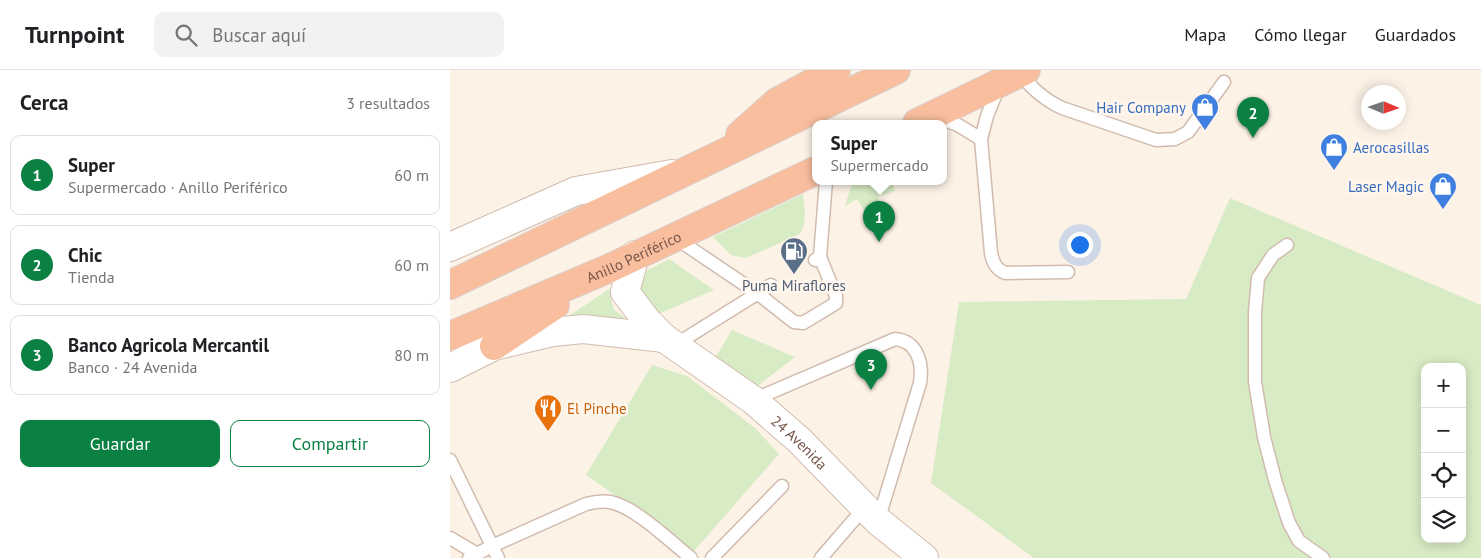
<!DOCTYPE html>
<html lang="es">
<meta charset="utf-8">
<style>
:root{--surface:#fff;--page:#f2f2f2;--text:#202124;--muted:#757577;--line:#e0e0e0;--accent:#0b8043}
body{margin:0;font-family:"PT Sans",sans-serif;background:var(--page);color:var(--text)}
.controls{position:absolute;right:15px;bottom:15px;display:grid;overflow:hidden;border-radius:10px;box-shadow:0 2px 12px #0003}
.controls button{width:45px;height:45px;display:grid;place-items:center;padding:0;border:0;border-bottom:1px solid var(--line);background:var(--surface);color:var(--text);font:25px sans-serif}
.compass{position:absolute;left:911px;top:15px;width:45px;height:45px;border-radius:50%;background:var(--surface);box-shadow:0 2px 12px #0003;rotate:92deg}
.you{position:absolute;left:629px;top:174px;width:18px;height:18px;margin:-12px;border:4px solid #fff;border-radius:50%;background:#1a73e8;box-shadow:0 0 0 8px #1a73e833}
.badge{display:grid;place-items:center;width:32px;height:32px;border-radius:50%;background:var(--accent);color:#fff;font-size:16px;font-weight:700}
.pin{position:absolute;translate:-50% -41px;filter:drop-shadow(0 1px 2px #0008)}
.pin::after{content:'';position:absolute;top:26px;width:18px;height:15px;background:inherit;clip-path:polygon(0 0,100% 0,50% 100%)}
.popup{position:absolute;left:362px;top:50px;width:135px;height:65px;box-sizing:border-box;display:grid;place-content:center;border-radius:10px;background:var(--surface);filter:drop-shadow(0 1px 4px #0005);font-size:16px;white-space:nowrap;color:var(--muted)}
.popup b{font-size:19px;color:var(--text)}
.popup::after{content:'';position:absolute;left:50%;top:100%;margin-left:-10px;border:10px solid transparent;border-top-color:var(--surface)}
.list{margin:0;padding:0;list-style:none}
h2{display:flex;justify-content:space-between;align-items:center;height:65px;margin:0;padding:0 20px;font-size:21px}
h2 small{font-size:16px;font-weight:400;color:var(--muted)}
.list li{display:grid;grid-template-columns:32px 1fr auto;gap:15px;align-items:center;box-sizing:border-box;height:80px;margin:0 10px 10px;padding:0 10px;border:1px solid var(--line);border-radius:10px}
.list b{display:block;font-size:19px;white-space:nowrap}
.list p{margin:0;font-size:16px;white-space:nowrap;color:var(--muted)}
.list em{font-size:16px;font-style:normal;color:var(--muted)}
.actions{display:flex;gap:10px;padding:15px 20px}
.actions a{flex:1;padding:11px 0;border:1px solid var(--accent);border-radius:10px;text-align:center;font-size:18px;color:var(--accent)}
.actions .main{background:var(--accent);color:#fff}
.icon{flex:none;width:28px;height:28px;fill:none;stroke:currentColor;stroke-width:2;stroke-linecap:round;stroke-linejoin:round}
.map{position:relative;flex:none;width:1031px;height:488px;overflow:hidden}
header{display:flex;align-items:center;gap:30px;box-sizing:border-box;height:70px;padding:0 25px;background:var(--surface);border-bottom:1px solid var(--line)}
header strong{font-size:24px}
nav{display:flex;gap:28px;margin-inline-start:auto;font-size:18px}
.search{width:350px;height:45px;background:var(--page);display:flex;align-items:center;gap:12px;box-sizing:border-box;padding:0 18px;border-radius:10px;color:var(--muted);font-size:19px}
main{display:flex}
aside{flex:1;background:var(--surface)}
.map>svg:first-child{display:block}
.green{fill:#d7ebc4;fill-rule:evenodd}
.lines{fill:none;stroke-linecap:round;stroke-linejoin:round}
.service-casing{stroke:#d1bbae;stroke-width:15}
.tertiary-casing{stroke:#d1bbae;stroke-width:30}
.trunk-casing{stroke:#d9d0cc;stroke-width:30}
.service{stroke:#fff;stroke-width:12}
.tertiary{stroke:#fff;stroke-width:28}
.trunk{stroke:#f9be9e;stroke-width:28}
.labels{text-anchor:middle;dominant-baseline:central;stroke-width:5;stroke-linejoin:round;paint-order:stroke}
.shop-label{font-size:15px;fill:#366cbe;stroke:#fff6ed;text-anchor:end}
.street-label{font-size:15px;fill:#77564a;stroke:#fff6ed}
.service-label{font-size:15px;fill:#4e5e75;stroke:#fff6ed}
.food-label{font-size:15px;fill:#c56008;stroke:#fff6ed;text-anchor:start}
</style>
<header>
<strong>Turnpoint</strong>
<div class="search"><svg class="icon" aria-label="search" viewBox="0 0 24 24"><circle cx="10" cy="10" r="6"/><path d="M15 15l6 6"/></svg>Buscar aquí</div>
<nav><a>Mapa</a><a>Cómo llegar</a><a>Guardados</a></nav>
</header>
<main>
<aside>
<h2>Cerca<small>3 resultados</small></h2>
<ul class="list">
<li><span class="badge">1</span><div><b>Super</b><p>Supermercado · Anillo Periférico</p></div><em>60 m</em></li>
<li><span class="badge">2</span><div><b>Chic</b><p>Tienda</p></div><em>60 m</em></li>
<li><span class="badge">3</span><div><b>Banco Agricola Mercantil</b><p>Banco · 24 Avenida</p></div><em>80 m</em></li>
</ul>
<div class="actions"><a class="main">Guardar</a><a>Compartir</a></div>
</aside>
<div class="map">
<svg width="1031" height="488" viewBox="0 0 1031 488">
<rect width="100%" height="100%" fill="#fdf2e6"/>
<g class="green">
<path d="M403,111H442L445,121L428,127L430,133L414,140L407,129L395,136Z"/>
<path d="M353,124C354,138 358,152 350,164L296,188L281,185L263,167Z"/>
<path d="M780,128L1031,235V488H584L481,413L509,232L736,229ZM975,297H1012V469H975Z"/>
<path d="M219,189L264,220L206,245L186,232L185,207Z"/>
<path d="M159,219L164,240L193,261L116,248Z"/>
<path d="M282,260L345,287L305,318L265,288Z"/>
<path d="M202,295L237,306L305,358L329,384L244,481L136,405Z"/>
</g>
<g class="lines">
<g class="service-casing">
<g id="service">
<path d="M569,3C582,18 593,29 612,38L706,70L725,69L738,62L774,12"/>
<path d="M549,16L537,46L531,69L541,183C543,193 546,199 555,203L618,202"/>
<path d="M484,47L508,55L531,69"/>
<path d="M224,167L307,223L344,252L353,253L386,233V226L370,187"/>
<path d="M837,175L823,185L808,208L805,242V312L814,367L825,410L839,453L849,471L873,488"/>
<path d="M365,190L370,187L376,111"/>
<path d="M225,275L321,215"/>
<path d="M303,330L445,269C468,271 473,294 470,313L428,451"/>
<path d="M0,390L48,488"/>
<path d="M0,468L27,484"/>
<path d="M19,488L42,476L136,434C144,432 152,431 160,432C184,436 221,472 241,488"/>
<path d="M262,488L332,416"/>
<path d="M371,488L415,437"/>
</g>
</g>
<g class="tertiary-casing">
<g id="tertiary">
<path d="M0,177L126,121L222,104"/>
<path id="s1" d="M185,185L175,222L197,251L214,268L303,330L349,370L428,451L474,488"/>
<path d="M0,298L44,276L103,262L133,259L214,268"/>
</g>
</g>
<g class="trunk-casing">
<g id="trunk">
<path d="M467,53L576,0"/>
<path d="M290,65L327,32L386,0"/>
<path d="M0,215L446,0"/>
<path id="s2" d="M0,266L160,198L365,101"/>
<path d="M44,276L105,235"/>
</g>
</g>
<use href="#service" class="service"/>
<use href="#tertiary" class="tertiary"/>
<use href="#trunk" class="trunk"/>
</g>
<defs>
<g id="shop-pin" transform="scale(1.4375)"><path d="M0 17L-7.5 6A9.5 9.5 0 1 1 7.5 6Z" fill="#3f7fe0" stroke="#fff6ed"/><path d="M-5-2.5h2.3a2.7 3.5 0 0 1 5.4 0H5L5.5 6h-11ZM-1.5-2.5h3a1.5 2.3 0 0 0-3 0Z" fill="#fff"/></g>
<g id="fuel-pin" transform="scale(1.4375)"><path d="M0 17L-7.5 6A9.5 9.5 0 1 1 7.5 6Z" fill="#5c6f8a" stroke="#fff6ed"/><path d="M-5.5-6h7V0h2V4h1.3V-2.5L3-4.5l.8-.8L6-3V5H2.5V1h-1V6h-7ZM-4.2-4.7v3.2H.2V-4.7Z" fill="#fff"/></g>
<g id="restaurant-pin" transform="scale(1.4375)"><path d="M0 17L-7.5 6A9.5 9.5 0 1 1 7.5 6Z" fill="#e8710a" stroke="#fff6ed"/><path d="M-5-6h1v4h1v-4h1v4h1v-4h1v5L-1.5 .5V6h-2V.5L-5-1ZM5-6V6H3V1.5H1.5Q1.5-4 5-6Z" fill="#fff"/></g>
</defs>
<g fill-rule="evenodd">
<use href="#shop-pin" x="755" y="37"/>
<use href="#shop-pin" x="884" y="77"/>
<use href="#shop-pin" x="993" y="116"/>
<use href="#fuel-pin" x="344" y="181"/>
<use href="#restaurant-pin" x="98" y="338"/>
</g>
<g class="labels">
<g class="shop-label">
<text x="736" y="37">Hair Company</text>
<text x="903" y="77" text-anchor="start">Aerocasillas</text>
<text x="974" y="116">Laser Magic</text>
</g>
<g class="street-label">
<text stroke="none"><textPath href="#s2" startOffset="200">Anillo Periférico</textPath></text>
<text stroke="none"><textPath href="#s1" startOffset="270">24 Avenida</textPath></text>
</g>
<g class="service-label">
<text x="344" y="215">Puma Miraflores</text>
</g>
<g class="food-label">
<text x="117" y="338">El Pinche</text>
</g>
</g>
</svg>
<div class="controls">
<button>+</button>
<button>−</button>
<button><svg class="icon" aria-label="locate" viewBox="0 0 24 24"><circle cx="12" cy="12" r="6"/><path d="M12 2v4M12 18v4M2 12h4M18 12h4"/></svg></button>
<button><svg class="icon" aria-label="layers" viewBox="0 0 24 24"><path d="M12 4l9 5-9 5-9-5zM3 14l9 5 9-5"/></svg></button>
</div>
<svg class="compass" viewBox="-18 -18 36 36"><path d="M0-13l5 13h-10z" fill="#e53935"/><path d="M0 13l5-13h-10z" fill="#757577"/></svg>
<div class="you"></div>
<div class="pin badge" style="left:429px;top:172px">1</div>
<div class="popup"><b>Super</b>Supermercado</div>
<div class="pin badge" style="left:803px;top:68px">2</div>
<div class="pin badge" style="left:421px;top:320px">3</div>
</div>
</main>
